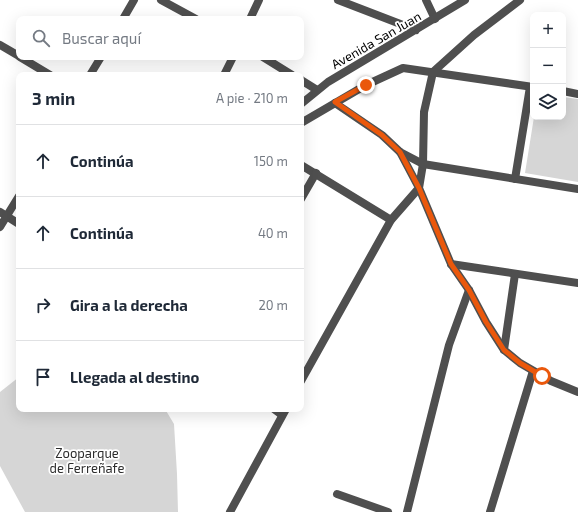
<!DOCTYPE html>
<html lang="es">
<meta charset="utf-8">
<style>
:root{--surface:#fff;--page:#f6f6f7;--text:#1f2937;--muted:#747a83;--line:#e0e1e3}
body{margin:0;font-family:"Exo 2",sans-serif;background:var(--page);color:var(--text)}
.controls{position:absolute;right:12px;top:12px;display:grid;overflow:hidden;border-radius:8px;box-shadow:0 4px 16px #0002}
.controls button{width:36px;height:36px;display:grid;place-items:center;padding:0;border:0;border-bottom:1px solid var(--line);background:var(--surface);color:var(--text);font:20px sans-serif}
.stop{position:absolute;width:12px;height:12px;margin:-9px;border:3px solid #ea580c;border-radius:50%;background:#fff}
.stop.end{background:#ea580c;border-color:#fff;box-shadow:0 1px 4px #0008}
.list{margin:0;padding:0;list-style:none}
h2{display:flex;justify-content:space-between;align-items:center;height:52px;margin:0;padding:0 16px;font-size:17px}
h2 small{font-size:13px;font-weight:400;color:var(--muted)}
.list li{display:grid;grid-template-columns:26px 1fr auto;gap:12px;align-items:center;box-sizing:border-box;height:72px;padding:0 16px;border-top:1px solid var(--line)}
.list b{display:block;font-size:15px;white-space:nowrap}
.list em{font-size:13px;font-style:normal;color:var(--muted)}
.icon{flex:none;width:22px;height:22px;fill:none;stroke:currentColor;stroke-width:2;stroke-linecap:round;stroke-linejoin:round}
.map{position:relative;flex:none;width:578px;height:512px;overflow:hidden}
.search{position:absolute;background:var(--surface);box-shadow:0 4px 16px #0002;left:16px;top:16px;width:288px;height:44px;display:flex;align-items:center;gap:10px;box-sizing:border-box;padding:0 14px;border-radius:8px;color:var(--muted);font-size:15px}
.panel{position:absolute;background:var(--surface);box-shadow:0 4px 16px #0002;left:16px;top:72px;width:288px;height:340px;border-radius:8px}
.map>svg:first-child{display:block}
.green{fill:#d6d6d6}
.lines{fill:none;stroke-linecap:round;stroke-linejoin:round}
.street{stroke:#4f4f4f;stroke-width:8}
.route{stroke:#ea580c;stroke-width:5}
.labels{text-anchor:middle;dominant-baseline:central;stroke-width:3.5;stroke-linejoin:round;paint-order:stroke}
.street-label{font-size:13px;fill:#000;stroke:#fff}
.park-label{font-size:13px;fill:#2d2d2d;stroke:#fff}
</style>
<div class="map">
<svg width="578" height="512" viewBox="0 0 578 512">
<rect width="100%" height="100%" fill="#fff"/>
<g class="green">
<path d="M563,97L578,99V182L525,173L534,117H563Z"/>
<path d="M19,377V409H165L174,424L177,474L178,512H25L0,466V392Z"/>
</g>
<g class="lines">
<g class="street">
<path d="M161,0L196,19"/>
<path d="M338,0L416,30"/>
<path d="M426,0L435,19"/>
<path d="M123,19L134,0"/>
<path d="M250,19L259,0"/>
<path d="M0,45L19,56"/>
<path d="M20,57L50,75"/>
<path d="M263,57L292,75"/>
<path d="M433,72L424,112L423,164L419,188L451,264L469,290L486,322L504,350L520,363L551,381L578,392"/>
<path d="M433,72L474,35L520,0"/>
<path d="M90,75L101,57"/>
<path d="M224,75L233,57"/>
<path d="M301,80L317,90"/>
<path d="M563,91L578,94"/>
<path d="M335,103L382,135L400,152L423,164L578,189"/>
<path d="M301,104L328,82L465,0"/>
<path d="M301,123L366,85L403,68L533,87"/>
<path d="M301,165L391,220"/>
<path d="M515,179L530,87"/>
<path d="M301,199L316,173"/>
<path d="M0,212L19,224"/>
<path d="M0,227L19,196"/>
<path d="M451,264L578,283"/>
<path d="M504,350L515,274"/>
<path d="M301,381L391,220L419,188L400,152"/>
<path d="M274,409L282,415"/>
<path d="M337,494L388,512"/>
<path d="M230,512L286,409"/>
<path d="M407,512L449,345L469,290"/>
<path d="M490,512L533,371"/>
</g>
</g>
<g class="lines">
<path class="route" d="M366,85L335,102L382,135L400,152L419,188L451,264L469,290L486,322L504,350L520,363L542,376"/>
</g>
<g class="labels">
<g class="street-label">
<text transform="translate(376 40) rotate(-30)">Avenida San Juan</text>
</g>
<g class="park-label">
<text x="87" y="453">Zooparque<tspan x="87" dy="15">de Ferreñafe</tspan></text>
</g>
</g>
</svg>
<div class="controls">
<button>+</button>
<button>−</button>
<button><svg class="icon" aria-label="layers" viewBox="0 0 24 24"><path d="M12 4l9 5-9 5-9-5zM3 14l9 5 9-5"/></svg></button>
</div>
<div class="stop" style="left:542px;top:376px"></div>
<div class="stop end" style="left:366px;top:85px"></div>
<div class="search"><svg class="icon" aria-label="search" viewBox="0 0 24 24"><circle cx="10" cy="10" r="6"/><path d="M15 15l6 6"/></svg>Buscar aquí</div>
<section class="panel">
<h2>3 min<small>A pie · 210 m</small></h2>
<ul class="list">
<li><svg class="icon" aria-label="ahead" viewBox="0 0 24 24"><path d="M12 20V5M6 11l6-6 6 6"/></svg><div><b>Continúa</b></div><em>150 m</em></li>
<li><svg class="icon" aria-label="ahead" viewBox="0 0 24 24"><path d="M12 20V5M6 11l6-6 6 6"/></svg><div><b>Continúa</b></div><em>40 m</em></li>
<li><svg class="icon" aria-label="right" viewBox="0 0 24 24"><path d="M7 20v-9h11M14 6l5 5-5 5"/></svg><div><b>Gira a la derecha</b></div><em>20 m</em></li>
<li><svg class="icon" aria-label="arrive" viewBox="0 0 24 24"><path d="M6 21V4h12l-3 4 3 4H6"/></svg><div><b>Llegada al destino</b></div></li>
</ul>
</section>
</div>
